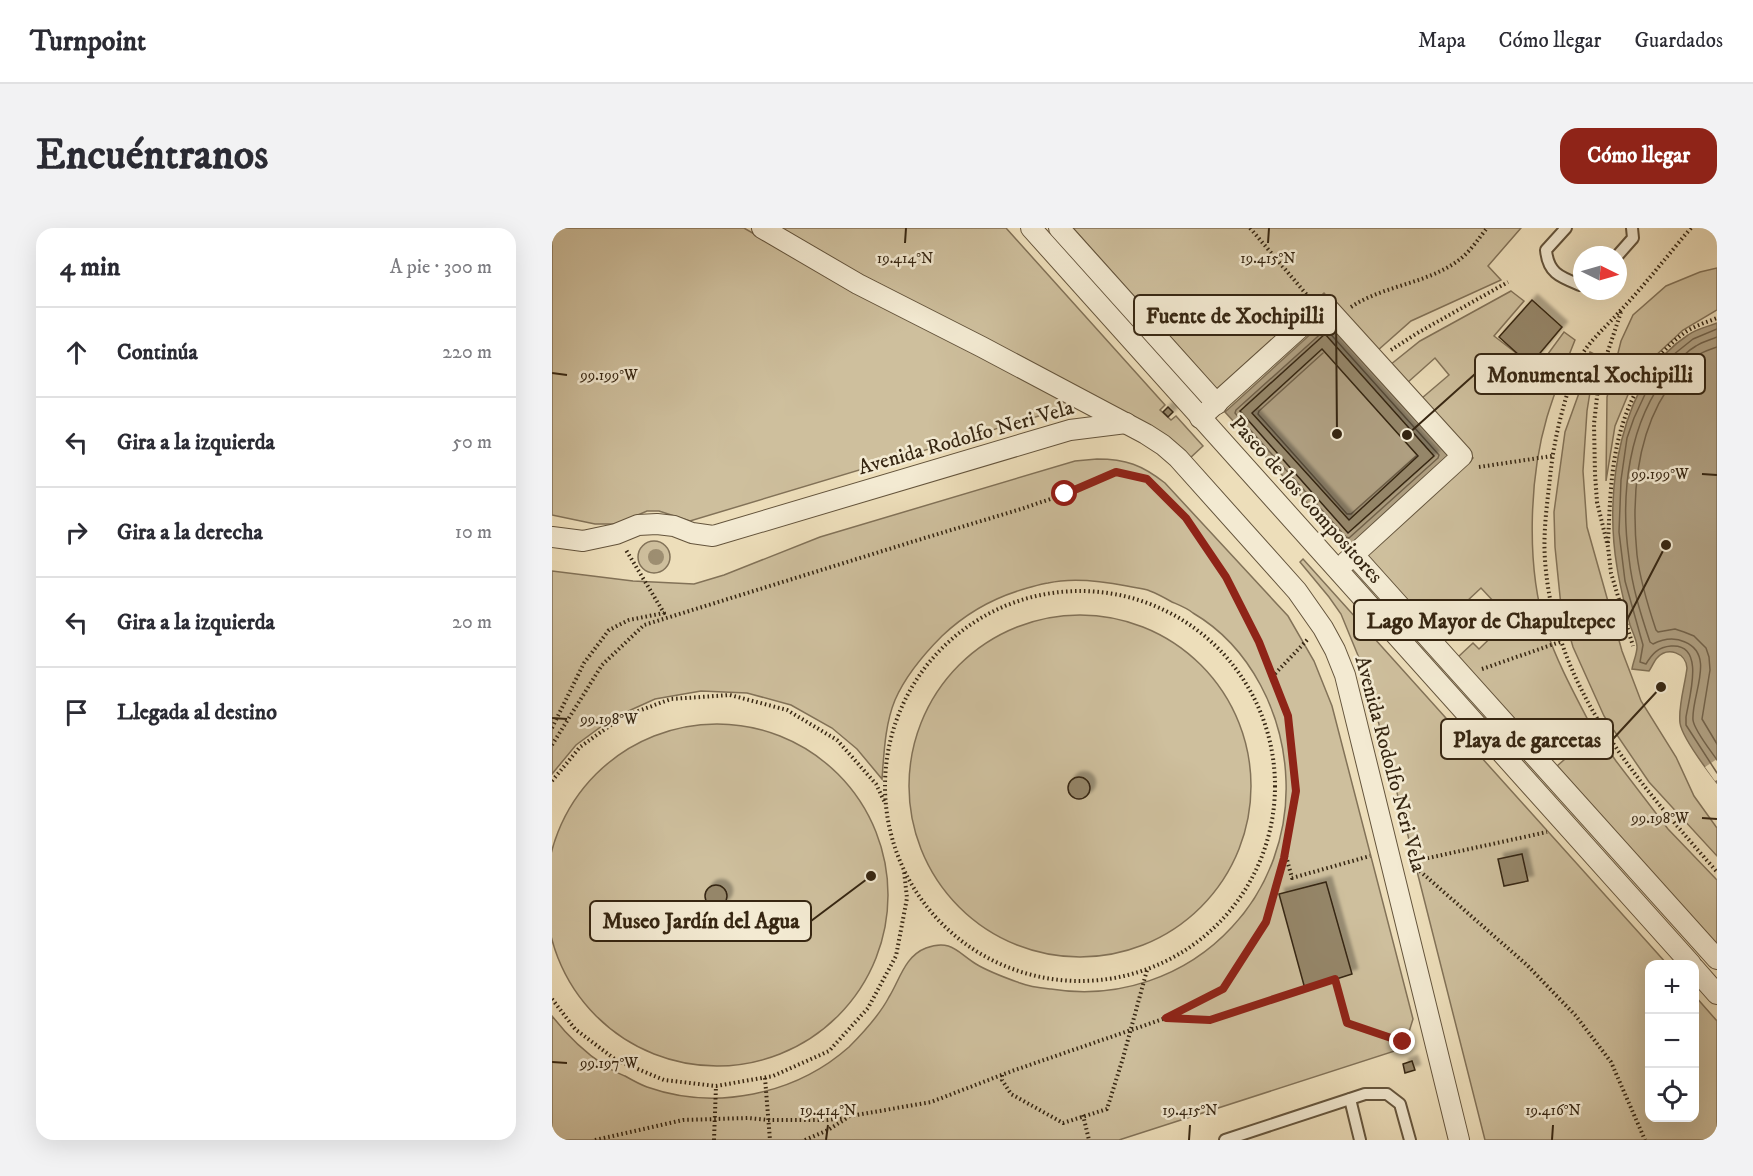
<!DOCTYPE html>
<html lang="es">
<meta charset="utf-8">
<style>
:root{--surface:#fff;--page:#f2f2f3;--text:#2b2b33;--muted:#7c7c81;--line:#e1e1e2;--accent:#8f2418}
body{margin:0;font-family:"IM FELL DW Pica",serif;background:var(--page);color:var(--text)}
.controls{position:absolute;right:18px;bottom:18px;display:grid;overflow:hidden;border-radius:12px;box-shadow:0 6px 24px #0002}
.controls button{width:54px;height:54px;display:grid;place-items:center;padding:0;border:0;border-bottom:2px solid var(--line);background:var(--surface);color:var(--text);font:30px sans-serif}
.compass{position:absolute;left:1021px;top:18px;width:54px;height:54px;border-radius:50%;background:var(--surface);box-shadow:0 6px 24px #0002;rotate:95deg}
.stop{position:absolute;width:18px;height:18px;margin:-14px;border:4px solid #8f2418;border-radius:50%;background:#fff}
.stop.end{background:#8f2418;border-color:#fff;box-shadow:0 2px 6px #0008}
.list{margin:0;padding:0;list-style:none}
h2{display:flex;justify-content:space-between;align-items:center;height:78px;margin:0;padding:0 24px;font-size:26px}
h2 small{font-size:20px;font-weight:400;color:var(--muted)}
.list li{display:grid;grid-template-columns:39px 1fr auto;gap:18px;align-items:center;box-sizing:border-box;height:90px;padding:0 24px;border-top:2px solid var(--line)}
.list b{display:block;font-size:22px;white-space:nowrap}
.list em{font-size:20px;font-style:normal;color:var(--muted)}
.icon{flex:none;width:33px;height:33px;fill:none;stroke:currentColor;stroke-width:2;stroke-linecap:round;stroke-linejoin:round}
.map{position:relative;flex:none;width:1165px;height:912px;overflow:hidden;border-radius:18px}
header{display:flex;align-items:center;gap:36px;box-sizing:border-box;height:84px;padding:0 30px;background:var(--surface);border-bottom:2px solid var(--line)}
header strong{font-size:28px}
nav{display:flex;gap:33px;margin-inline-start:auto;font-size:21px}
.intro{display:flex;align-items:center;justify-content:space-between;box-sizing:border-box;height:144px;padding:0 36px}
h1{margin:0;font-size:42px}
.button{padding:15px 27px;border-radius:18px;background:var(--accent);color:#fff;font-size:21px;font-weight:700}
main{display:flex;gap:36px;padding:0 36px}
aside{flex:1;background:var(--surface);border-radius:18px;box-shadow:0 6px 24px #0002}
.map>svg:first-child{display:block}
.green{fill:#cebf9d;stroke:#827258;stroke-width:1.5}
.water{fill:#af9f81;stroke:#7f6f55;stroke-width:1.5}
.pier{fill:#eddeba}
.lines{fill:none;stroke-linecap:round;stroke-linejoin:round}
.shore{stroke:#72624a;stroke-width:1.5}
.building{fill:#958669;stroke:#362612;stroke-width:1.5;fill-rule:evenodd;filter:url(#shadow)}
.lane-casing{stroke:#64543c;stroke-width:14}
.street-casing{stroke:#64543c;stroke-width:22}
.path{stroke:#362612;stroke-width:4;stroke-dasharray:1.5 3;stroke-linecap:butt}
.lane{stroke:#f3ead2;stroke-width:10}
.street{stroke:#f3ead2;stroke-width:20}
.tree{fill:#9d8e71}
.route{stroke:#8f2418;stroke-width:8}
.ticks{fill:none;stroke:#362612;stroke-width:2}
.labels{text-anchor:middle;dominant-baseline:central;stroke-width:5;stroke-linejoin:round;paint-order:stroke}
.street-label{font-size:21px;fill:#362612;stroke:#f3ead2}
.ticks-label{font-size:15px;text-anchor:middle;fill:#362612;stroke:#f3ead2;stroke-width:5;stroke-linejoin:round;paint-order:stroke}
.leader{fill:none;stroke:#362612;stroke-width:2}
.callout-dot{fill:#362612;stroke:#f3ead2;stroke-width:2}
.callout{fill:#f3ead2;stroke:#362612;stroke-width:2}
.callout-label{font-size:22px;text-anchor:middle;font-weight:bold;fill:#362612}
</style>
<header>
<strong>Turnpoint</strong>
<nav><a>Mapa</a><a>Cómo llegar</a><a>Guardados</a></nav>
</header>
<div class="intro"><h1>Encuéntranos</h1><a class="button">Cómo llegar</a></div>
<main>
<aside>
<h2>4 min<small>A pie · 300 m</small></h2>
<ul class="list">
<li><svg class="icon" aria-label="ahead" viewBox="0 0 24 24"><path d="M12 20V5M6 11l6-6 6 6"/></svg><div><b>Continúa</b></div><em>220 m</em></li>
<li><svg class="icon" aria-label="left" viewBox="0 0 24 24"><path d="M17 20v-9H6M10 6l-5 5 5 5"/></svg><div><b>Gira a la izquierda</b></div><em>50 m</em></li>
<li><svg class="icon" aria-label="right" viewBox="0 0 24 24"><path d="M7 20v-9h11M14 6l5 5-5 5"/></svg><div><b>Gira a la derecha</b></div><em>10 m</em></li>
<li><svg class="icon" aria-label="left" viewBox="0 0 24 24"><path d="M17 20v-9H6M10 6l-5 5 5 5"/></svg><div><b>Gira a la izquierda</b></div><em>20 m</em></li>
<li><svg class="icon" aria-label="arrive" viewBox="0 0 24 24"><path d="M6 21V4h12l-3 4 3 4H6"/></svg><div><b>Llegada al destino</b></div></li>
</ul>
</aside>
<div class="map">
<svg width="1165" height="912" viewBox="0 0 1165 912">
<defs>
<filter id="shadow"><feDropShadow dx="5.5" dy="-5.5" stdDeviation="1.5" flood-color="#0004"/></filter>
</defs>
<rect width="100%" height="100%" fill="#eddeba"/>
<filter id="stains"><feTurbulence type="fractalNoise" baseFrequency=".00333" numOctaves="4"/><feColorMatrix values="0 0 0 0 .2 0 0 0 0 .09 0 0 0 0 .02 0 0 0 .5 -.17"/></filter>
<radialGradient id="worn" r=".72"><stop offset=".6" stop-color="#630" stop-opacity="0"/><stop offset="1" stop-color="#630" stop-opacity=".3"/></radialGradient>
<g class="green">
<path d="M0,0H192L289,56L517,175L520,178L138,293L107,283H95L65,296H43L0,287Z"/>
<path d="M221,0H454L613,177L608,182L619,192L624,188L651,218L638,230L504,149Z"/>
<path d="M521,0H969L936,38L949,52L859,93L825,123L772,65L665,161Z"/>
<path d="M1165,40V82L1131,102L1085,145L1063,198L1054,253L1055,169L1069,113L1081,87L1114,58L1148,44Z"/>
<path d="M959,63L972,73L942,108L985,141L1012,104L1023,112C1013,137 1003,163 995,189C977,250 974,340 994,401C1005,434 1022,465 1038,496L998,532L906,429L921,415L927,421L958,391L929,360L898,389L900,393L885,406L815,327L921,230L870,170L897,147L883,130L855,155L838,137L868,113Z"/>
<path d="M1038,124L1044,127L1035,183L1031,243L1035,299L1070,423L1089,473L1124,529L1142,568L1165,600V628L1097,554L1052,488L1021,419L1009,378L1003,319L1002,284L1013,204L1027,165Z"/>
<path d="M545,231C574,231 590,237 613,255L736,388L762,433L780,478L861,791L852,820L567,912H0V788C15,807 32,824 52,837C58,842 66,845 73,848C80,852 87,856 95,859C163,883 243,867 297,819C312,804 327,788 337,769C348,751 353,728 374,720C399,711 405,724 424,736C437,744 454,750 468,755C478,759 489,760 499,761C565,772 634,749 680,699C717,660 736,605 734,553C732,487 699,419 641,385C635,380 627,377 620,374C613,370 606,366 598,363C591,360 582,360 575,358C550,353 521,349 496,355C488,356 480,359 472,361C441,370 414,385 390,408C372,426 353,449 343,472C333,496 332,525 330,551L305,521L280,500L239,477L195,465L149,463L103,471L61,490L24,517L0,546V343L81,353L142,356L172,347L268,309L523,233Z"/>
<circle cx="102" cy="329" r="16"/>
<path d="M751,331L1115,736H1098V890H1142L1143,768L1165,793V912H933L848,576L814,447L789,386L777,369L748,334Z"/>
<circle cx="528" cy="558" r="171"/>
<circle cx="165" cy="667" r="171"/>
<path d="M1044,504L1064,533L1116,601L1165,652V717L1005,538Z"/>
</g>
<g class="water">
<path d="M774,92L897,228L796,320L673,184Z"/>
<path d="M1165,95V555C1155,542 1130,510 1128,495C1126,478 1133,457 1135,440C1134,425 1116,418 1105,430C1102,433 1100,439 1097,443L1080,441C1081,434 1085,426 1085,419C1085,412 1080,403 1078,397C1073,378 1068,359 1065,339C1052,264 1067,152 1136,107C1144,101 1155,99 1165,95Z"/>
</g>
<path class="pier" d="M1165,531V552L1163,553L1153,539Z"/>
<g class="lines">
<g class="shore">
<path d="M774,101L887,227L886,230L797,310L794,309L683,185L684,182Z"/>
<path d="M1165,101L1141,111L1121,127L1095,162L1082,190L1075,210L1069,252L1067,304L1073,353L1091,417L1088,434L1094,436C1100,426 1106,419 1119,418C1154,415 1137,470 1134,489V497L1165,545"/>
<path d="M1165,109C1158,112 1150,114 1144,118C1133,124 1125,134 1118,143C1076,194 1068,267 1077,330C1080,359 1089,387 1098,414L1101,416C1111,411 1122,409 1133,414C1164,427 1139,468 1141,492C1142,502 1159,523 1165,532"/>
<path d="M1165,119C1159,121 1153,123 1148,126C1139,131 1132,140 1125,148C1085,197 1079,265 1085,327C1088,352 1096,378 1104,402L1106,404L1123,401L1132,404L1142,408L1154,420L1157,429L1158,442L1150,491L1165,516"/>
<path d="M771,125L707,183L706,186L795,286H799L864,228"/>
</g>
</g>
<g class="building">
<path d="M980,72L1010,99L978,137L947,109Z"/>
<path d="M773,106L882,228L796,305L688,183ZM770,121L866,228L797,292L700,185Z"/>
<path d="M616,179L621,184L616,189L611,184Z"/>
<circle cx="527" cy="560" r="11"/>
<path d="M970,626L976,653L952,658L946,631Z"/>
<path d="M774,654L800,746L753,761L727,666Z"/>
<circle cx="164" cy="668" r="11"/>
<path d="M860,833L863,842L853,845L851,836Z"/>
</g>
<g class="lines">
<g class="lane-casing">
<g id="lane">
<path d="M1014,0L994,22C996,45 1008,49 1028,57L1030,56"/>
<path d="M1066,27L1081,10L1080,0"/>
<path d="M798,871L808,912"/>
<path d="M673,912L813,866H835L848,876L858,912"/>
</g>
</g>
<g class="street-casing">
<g id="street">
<path d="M210,0L306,56L430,119L594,206L611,217L626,230L745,363L771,400L783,422L793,447L907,912"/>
<path d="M479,0L1139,736"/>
<path d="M507,0L665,176"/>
<path d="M648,190L773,77L910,228L794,334"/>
<path d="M0,309L31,313L64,306L86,297L105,296L122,298L140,305L161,308L518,202L574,195"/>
<path d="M802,327L1165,731"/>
<path d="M1142,740L1165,766"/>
</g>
</g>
<g class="path">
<path d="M698,0L755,67"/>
<path d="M1139,0C1115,28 1093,57 1068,83C1054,99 1038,112 1027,131C1023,139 1021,149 1018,157C1008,188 1001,218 998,250C995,277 991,304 993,332C1002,461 1084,551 1165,644"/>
<path d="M799,79C832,57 875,56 907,32C918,24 927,10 935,0"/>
<path d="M1069,84L1051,138L1046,160L1042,196L1043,246L1045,274L1056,319L1059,345L1081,418"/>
<path d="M839,122L867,104L956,54"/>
<path d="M927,239L1000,228"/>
<path d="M1056,315C1059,252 1059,202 1094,146C1105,129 1119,114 1135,103C1145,97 1155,94 1165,90"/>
<circle cx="528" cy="558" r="195"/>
<path d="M903,411L910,404"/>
<path d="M930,441L1008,414"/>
<path d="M720,449L756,411"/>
<path d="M0,500L32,435L57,402L77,392L112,385L74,322"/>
<path d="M0,517L50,437L92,397L366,312L469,281L513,266L564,244L595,251L634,290L674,349L707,414L736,488L743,563L732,630L714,694L671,761L614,790"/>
<path d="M1009,528L1048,495"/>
<path d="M0,553L28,519L70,489L119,471L178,467L235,482L285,512L324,556L333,575"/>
<path d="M734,628L740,650L818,628"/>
<path d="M858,634L995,604"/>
<path d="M861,637L975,737L1024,788L1059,834L1093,912"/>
<path d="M0,771L23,801L64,832L112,852L164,858L221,848L277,823L316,780L344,728L355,670L352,643"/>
<path d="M450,847V852L459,866L511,895L555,881L571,830L595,742"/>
<path d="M213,850L218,912"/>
<path d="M531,887L537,912"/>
<path d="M43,912L131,892L196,890L217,892H276L379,874L460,843L614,790L658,792L782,751L795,795L863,818"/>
<path d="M162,912L164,858"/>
<path d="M253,912L276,902L295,890"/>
</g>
<use href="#lane" class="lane"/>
<use href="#street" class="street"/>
</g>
<circle class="tree" cx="104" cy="329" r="8"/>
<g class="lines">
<path class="route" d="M513,266L564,244L595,251L634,290L674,349L707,414L736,488L744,563L732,630L714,694L671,761L614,790L658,792L783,751L795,795L851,814"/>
</g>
<path class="ticks" d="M353,15L354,0M716,15L717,0M0,145L15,147M1150,246L1165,247M0,490L15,491M1150,590L1165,591M0,834L15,835M274,912L276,897M637,912L638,897M1000,912L1001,897"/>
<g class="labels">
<g class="street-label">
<text transform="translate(414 210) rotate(-16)">Avenida Rodolfo Neri Vela</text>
<text transform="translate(754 272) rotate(48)">Paseo de los Compositores</text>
<text transform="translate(838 536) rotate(75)">Avenida Rodolfo Neri Vela</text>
</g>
</g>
<g class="ticks-label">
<text x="353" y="35">19.414°N</text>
<text x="716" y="35">19.415°N</text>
<text x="57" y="152">99.199°W</text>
<text x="1108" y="251">99.199°W</text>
<text x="57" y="496">99.198°W</text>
<text x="1108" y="595">99.198°W</text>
<text x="57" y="840">99.197°W</text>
<text x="276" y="887">19.414°N</text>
<text x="638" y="887">19.415°N</text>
<text x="1001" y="887">19.416°N</text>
</g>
<path class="leader" d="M785 206L784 87M855 207L923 146M1114 317L1075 392M1109 459L1061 511M319 648L259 693"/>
<g class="callout-dot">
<circle cx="785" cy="206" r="6"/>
<circle cx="855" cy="207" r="6"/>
<circle cx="1114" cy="317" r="6"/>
<circle cx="1109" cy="459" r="6"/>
<circle cx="319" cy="648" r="6"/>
</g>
<g class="callout">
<rect x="582" y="67" width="202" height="40" rx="6"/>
<rect x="923" y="126" width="230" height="40" rx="6"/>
<rect x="802" y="372" width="273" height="40" rx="6"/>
<rect x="889" y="491" width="172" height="40" rx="6"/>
<rect x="38" y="673" width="221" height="40" rx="6"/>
</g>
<g class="callout-label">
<text x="683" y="95">Fuente de Xochipilli</text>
<text x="1038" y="154">Monumental Xochipilli</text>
<text x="939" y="400">Lago Mayor de Chapultepec</text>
<text x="975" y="519">Playa de garcetas</text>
<text x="149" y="700">Museo Jardín del Agua</text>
</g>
<rect width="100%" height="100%" filter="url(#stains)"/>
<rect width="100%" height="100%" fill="url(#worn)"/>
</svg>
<div class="controls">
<button>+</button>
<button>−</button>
<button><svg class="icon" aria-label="locate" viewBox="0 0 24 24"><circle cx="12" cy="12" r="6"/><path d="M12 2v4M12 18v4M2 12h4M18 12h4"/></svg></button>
</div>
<svg class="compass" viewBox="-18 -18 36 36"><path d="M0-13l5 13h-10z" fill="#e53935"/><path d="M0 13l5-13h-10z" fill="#7c7c81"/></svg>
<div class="stop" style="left:513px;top:266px"></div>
<div class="stop end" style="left:851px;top:814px"></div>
</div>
</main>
